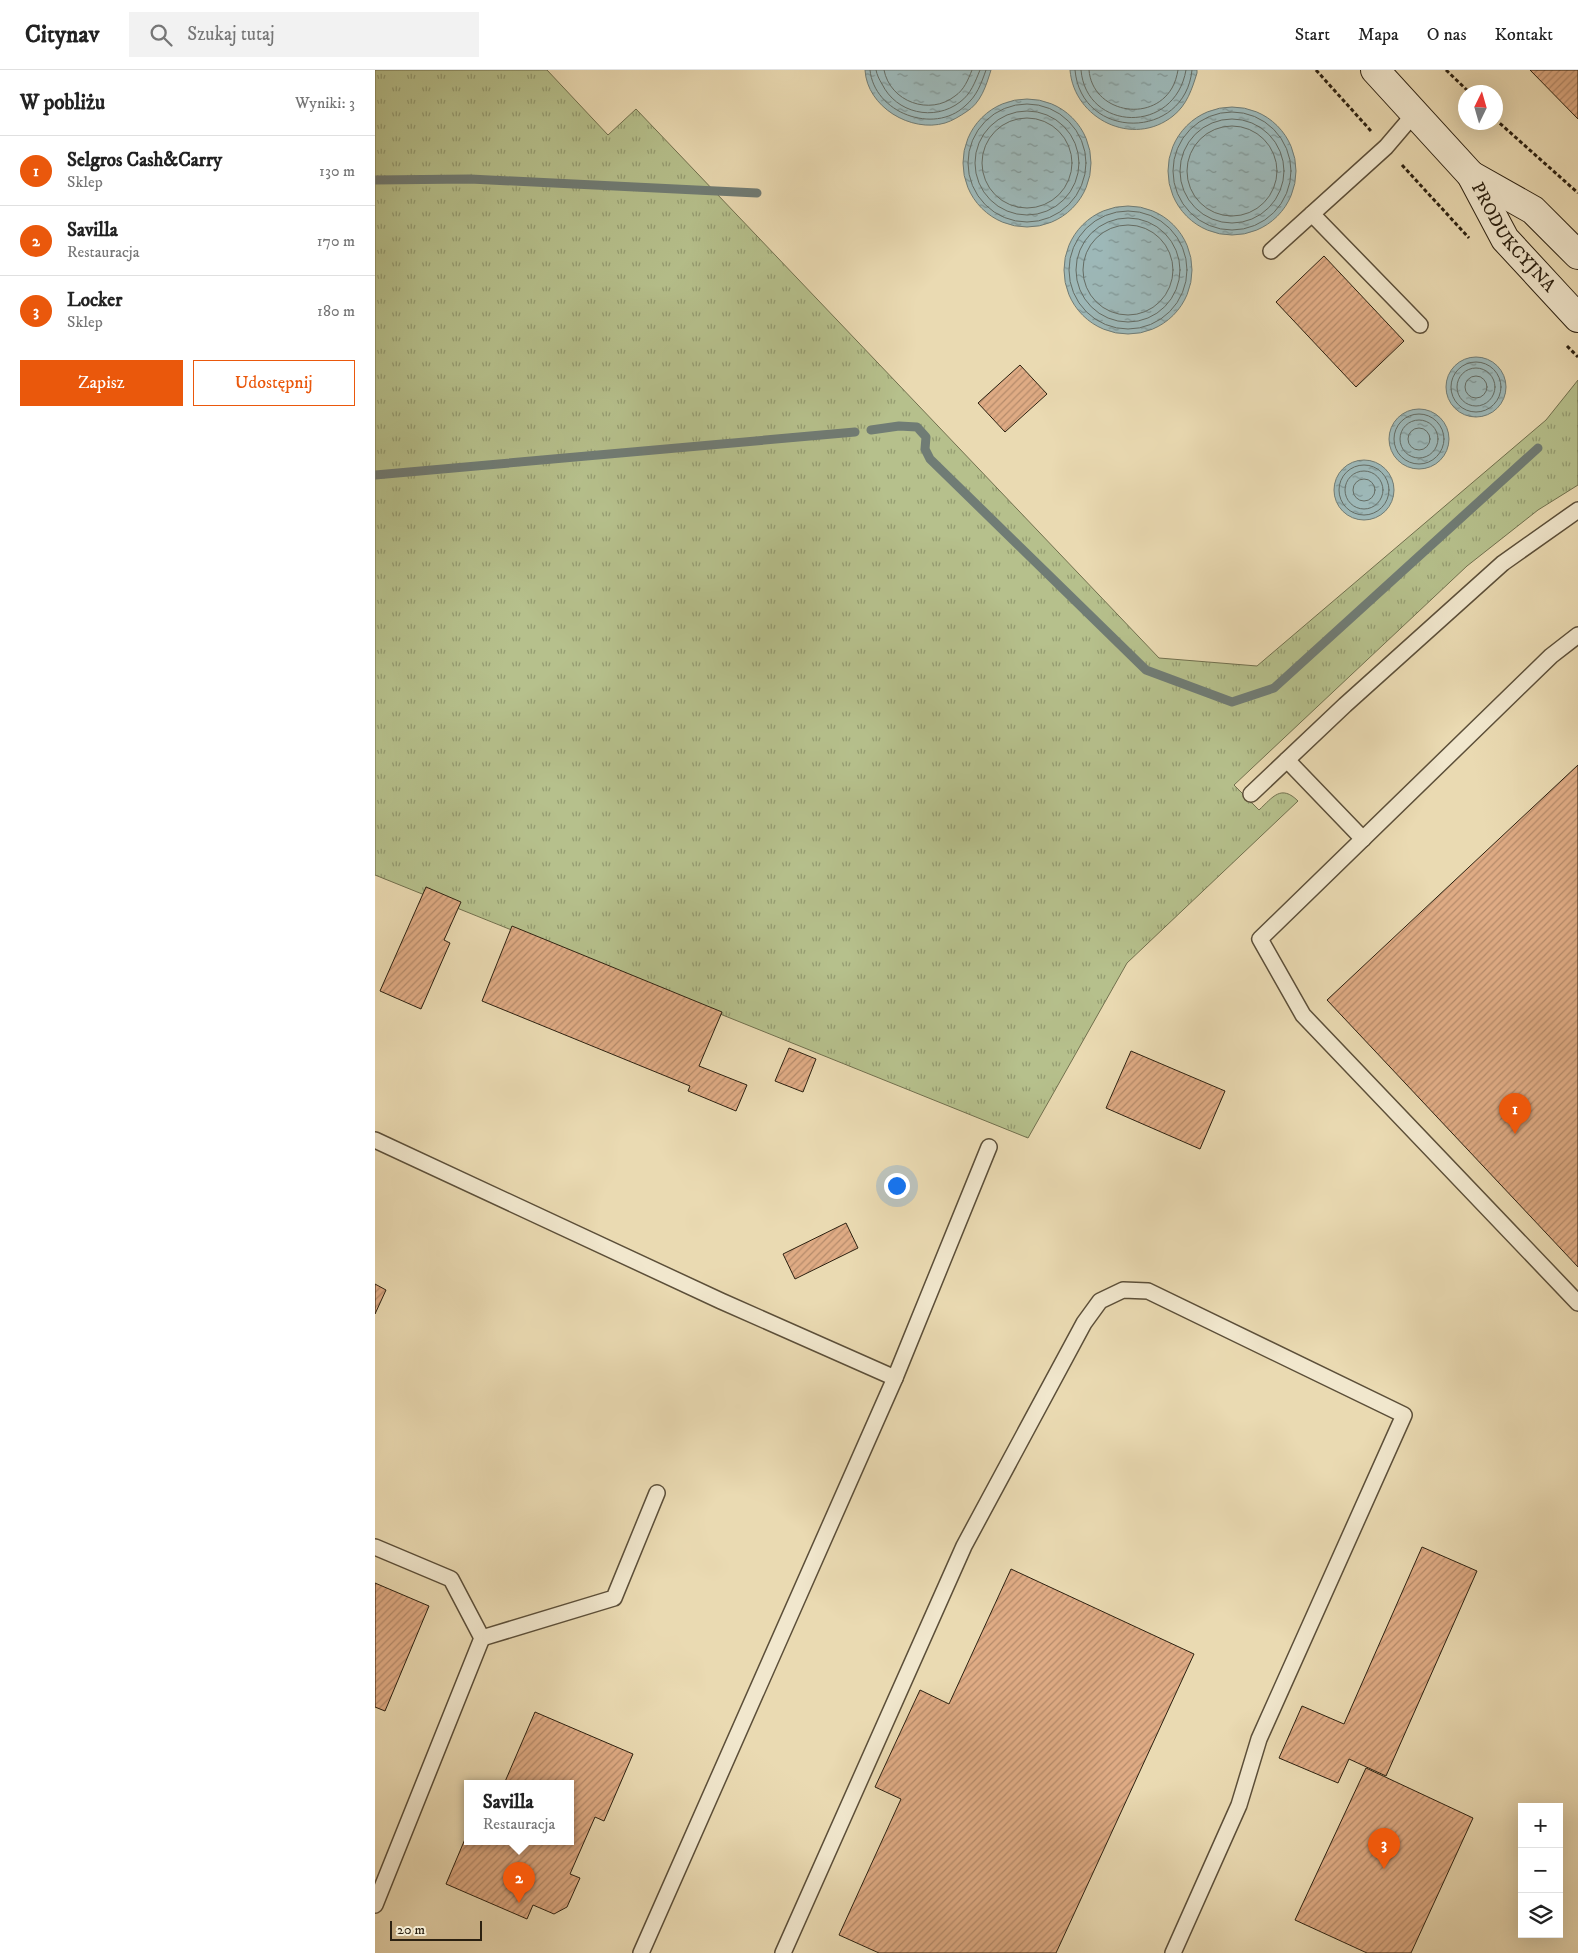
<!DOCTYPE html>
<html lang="pl">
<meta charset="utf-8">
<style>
:root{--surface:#fff;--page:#f2f2f2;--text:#222;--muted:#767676;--line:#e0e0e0;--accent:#ea580c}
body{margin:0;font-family:"IM FELL DW Pica",serif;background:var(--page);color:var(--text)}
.controls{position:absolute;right:15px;bottom:15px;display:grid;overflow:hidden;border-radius:0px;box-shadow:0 5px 20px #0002}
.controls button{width:45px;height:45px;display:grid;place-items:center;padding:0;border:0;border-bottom:1px solid var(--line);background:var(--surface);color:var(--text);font:25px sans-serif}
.compass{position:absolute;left:1083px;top:15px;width:45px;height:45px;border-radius:50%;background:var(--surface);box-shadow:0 5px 20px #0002;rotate:5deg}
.scale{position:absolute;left:15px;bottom:12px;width:92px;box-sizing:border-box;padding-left:5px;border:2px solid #2c2111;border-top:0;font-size:14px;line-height:18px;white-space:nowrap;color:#2c2111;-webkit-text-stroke:4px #f1e7cd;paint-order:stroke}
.you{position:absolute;left:521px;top:1115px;width:18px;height:18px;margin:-12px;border:4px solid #fff;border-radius:50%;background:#1a73e8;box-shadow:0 0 0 8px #1a73e833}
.badge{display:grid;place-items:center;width:32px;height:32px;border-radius:50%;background:var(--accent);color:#fff;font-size:16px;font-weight:700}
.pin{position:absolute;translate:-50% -41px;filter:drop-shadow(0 1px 2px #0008)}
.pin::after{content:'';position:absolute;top:26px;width:18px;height:15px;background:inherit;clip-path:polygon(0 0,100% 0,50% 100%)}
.popup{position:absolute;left:89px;top:1710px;width:110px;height:65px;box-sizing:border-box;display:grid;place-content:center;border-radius:0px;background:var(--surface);filter:drop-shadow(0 1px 4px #0005);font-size:16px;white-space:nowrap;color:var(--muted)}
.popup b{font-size:19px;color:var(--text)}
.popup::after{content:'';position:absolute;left:50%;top:100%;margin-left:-10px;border:10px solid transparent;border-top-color:var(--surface)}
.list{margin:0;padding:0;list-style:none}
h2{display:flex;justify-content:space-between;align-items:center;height:65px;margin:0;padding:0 20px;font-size:21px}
h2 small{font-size:16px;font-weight:400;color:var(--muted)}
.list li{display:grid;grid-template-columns:32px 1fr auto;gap:15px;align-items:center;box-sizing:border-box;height:70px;padding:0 20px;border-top:1px solid var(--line)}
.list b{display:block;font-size:19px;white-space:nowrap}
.list p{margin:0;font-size:16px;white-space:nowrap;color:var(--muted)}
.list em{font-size:16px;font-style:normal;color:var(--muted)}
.actions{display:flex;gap:10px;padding:15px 20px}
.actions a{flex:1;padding:11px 0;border:1px solid var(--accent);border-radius:0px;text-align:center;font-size:18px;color:var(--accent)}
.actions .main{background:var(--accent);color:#fff}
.icon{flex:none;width:28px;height:28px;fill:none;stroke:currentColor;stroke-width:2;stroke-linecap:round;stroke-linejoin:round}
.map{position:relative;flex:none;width:1203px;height:1883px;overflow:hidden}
header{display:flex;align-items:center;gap:30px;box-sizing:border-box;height:70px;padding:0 25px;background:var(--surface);border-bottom:1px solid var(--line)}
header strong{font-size:24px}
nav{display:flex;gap:28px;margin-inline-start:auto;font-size:18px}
.search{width:350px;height:45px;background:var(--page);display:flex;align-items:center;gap:12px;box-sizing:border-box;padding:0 18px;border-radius:0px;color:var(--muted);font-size:19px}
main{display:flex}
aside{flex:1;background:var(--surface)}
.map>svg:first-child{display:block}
.grass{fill:url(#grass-tufts);stroke:#71704e}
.water{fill:url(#water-ripples);stroke:#707c75}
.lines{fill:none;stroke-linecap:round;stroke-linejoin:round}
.shore{stroke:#646c64;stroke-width:1}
.stream{stroke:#707c75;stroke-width:9}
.building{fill:url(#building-hatch);stroke:#2c2111}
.lane-casing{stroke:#5c4f39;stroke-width:18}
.secondary-casing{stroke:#2c2111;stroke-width:30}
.path{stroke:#2c2111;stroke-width:3;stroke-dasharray:4 2.5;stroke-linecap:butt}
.lane{stroke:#f1e7cd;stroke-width:15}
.secondary{stroke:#f1e7cd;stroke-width:28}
.labels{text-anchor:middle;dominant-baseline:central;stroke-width:4;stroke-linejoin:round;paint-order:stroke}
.street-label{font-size:18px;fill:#2c2111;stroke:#f1e7cd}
</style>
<header>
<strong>Citynav</strong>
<div class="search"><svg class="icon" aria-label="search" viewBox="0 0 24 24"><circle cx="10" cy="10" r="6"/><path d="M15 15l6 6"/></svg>Szukaj tutaj</div>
<nav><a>Start</a><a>Mapa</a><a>O nas</a><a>Kontakt</a></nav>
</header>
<main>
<aside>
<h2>W pobliżu<small>Wyniki: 3</small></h2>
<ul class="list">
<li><span class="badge">1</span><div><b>Selgros Cash&amp;Carry</b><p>Sklep</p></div><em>130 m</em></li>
<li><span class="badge">2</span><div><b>Savilla</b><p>Restauracja</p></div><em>170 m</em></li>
<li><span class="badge">3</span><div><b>Locker</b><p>Sklep</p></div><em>180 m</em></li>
</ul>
<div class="actions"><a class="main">Zapisz</a><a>Udostępnij</a></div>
</aside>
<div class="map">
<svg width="1203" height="1883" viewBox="0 0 1203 1883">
<defs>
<pattern id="grass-tufts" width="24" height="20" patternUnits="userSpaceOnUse" patternTransform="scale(1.25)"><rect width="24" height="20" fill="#b6c08c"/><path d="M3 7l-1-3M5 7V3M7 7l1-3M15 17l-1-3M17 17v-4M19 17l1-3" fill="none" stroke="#949c71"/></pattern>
<pattern id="water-ripples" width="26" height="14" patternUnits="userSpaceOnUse" patternTransform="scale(1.25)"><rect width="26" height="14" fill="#9db8b8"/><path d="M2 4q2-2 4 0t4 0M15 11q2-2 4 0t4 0" fill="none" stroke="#809594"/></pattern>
<pattern id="building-hatch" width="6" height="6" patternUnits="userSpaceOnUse" patternTransform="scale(1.25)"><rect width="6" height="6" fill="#dfab84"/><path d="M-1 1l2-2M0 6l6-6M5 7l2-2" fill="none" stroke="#b58b6b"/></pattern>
</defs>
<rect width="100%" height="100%" fill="#eadab2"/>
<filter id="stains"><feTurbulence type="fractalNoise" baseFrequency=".004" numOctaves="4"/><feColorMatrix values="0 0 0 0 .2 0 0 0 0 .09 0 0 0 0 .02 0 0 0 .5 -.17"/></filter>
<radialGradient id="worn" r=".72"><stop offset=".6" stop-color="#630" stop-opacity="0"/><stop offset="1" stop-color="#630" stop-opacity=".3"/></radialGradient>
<path class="grass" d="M0,0H172L233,65L261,39L784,588L882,596L1171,350L1203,310V415L1163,440L1092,496L859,715L884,740C898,727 906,714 923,731L752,893L653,1068L0,805Z"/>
<g class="water">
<path d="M490,0H616C611,16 606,33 591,42C585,46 577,51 570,53C536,63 492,37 490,0Z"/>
<path d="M695,0H822V3C817,19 812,35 798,46C758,78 699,49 695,0Z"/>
<circle cx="652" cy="93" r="64"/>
<circle cx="857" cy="101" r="64"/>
<circle cx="753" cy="200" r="64"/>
<circle cx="1101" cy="317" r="30"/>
<circle cx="1044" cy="369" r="30"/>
<circle cx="989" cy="420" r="30"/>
</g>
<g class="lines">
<g class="shore">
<path d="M495,0C499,43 559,65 590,36C602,26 606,14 611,0"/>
<path d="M501,0C502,5 504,9 507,14C521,43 559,52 585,32C596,24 600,12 605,0"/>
<path d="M509,0C515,32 555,46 580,26C589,20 593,10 597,0"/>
<path d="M700,0C706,71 810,71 817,0"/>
<path d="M706,0C711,62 800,65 811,0"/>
<path d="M714,0C717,42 776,54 797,18C800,13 802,6 803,0"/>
<circle cx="652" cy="93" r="59"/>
<circle cx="652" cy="93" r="52"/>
<circle cx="857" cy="101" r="59"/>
<circle cx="652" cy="93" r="45"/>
<circle cx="857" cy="101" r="52"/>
<circle cx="857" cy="101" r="45"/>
<circle cx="753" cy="200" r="59"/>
<circle cx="753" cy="200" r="52"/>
<circle cx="753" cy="200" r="45"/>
<circle cx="1101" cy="317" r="25"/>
<circle cx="1101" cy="317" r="19"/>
<circle cx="1101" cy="317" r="11"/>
<circle cx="1044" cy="369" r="25"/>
<circle cx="1044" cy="369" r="19"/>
<circle cx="1044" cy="369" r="11"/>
<circle cx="989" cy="420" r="25"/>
<circle cx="989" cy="420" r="19"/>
<circle cx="989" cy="420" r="11"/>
</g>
<g class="stream">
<path d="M0,110L95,109L382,123"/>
<path d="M496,360L524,356L542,357L551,367L550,379L555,389L771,600L857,632L899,618L1163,378"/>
<path d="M0,405L480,362"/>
</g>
</g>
<g class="building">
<path d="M1155,0H1203V49Z"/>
<path d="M949,186L1029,271L981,317L901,232Z"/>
<path d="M645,295L672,324L630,362L603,333Z"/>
<path d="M1203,695V1197L952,930Z"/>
<path d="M51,817L86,832L69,870L75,873L46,939L5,921Z"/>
<path d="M137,856L347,942L324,996L372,1015L361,1041L313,1021L315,1016L107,931Z"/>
<path d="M414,978L441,989L428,1022L400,1011Z"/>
<path d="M756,981L850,1021L825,1079L731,1038Z"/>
<path d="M471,1153L483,1178L420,1209L408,1184Z"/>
<path d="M0,1214L11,1220L0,1244Z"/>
<path d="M1047,1477L1102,1501L1011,1706L974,1689L963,1713L904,1688L927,1636L969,1654Z"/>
<path d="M636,1499L819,1584L681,1883H504L464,1865L526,1729L500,1717L545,1620L574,1634Z"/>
<path d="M0,1513L54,1536L10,1641L0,1637Z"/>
<path d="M160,1642L258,1684L229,1751L220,1747L195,1804L205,1808L192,1837L179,1844L158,1835L152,1849L71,1814L93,1762V1772H195V1714H129Z"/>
<path d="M991,1698L1098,1748L1036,1883H992L920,1850Z"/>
</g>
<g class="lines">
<g class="lane-casing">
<g id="lane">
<path d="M937,144L1045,255"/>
<path d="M896,181L1011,77L1040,43"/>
<path d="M1203,565L1176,586L885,869L928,945L1203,1233"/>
<path d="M912,690L988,769"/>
<path d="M876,724L970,635L1128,493L1203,440"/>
<path d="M0,1070L346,1231L520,1308"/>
<path d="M0,1477L76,1509L107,1568L0,1835"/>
<path d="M107,1568L239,1528L282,1423"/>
<path d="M266,1883L520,1308L614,1077"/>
<path d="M408,1883L589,1476L709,1253L725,1231L748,1220L773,1221L1029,1345L884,1669L864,1735L798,1883"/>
</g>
</g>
<g class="secondary-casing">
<g id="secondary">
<path id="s1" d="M1000,0L1096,105L1130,169L1203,248"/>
<path d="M1096,105L1158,140L1203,185"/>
</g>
</g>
<g class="path">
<path d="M941,0L996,61"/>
<path d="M1071,0L1094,22"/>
<path d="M1120,49L1203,123"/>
<path d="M1027,95L1094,168"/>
<path d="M1192,276L1203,287"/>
</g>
<use href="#lane" class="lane"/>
<use href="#secondary" class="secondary"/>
</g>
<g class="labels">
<g class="street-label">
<text stroke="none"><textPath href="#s1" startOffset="218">PRODUKCYJNA</textPath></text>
</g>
</g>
<rect width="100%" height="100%" filter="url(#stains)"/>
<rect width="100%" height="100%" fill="url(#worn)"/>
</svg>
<div class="controls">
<button>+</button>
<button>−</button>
<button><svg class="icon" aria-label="layers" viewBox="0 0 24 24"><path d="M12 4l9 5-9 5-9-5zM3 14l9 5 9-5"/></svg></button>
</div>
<svg class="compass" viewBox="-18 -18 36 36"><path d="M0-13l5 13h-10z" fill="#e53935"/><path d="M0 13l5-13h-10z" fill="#767676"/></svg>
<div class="scale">20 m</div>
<div class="you"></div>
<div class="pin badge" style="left:1140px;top:1064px">1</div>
<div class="pin badge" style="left:144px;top:1833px">2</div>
<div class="popup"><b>Savilla</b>Restauracja</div>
<div class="pin badge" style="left:1009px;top:1799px">3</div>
</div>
</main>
